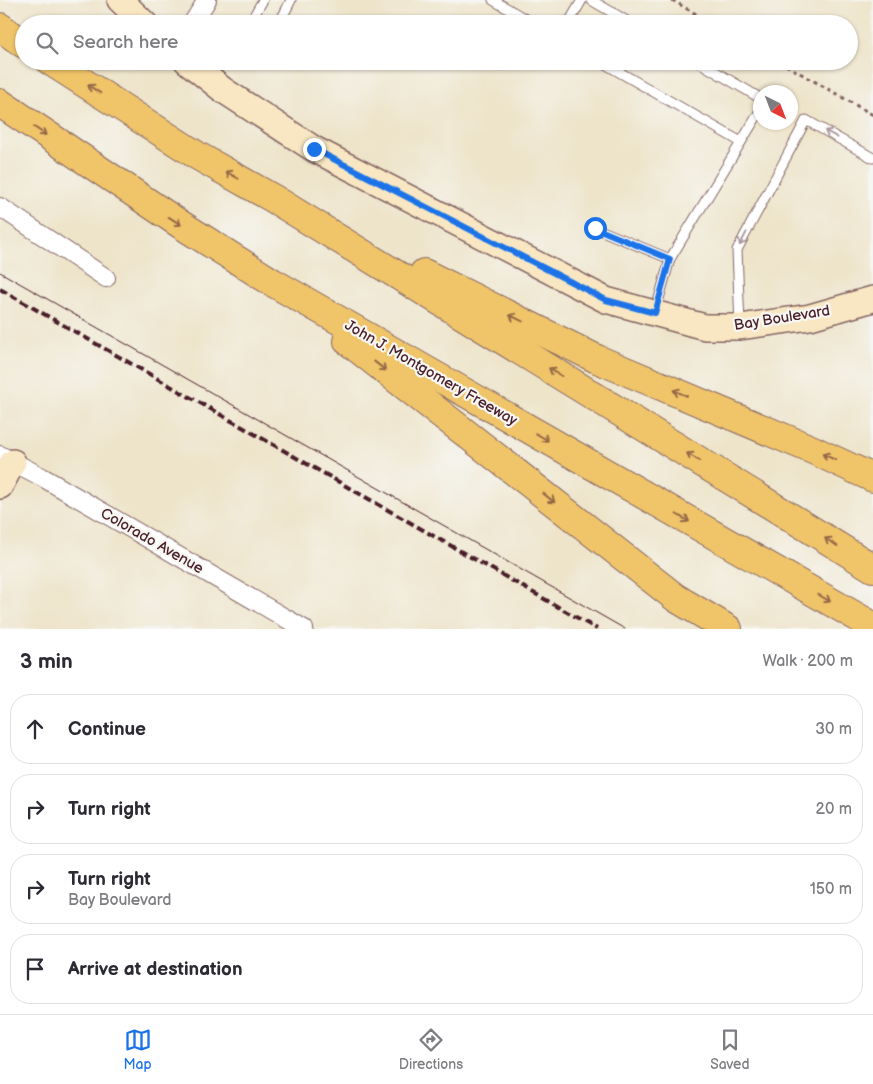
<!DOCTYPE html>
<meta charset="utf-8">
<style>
:root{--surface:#fff;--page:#f7f7f7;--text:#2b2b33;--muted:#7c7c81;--line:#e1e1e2;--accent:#1a73e8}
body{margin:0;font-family:"Balsamiq Sans",sans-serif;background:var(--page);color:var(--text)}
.compass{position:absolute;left:753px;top:85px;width:45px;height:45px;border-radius:50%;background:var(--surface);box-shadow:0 1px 4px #0004;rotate:138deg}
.stop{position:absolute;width:15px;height:15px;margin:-11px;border:4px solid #1a73e8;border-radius:50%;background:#fff}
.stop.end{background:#1a73e8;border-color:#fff;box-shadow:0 1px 5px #0008}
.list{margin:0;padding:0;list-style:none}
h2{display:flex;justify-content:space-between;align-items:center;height:65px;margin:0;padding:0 20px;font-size:21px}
h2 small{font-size:16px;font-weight:400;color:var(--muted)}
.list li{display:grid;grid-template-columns:32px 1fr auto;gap:15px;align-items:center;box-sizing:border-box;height:70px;margin:0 10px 10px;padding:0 10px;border:1px solid var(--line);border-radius:20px}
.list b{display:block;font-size:19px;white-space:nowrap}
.list p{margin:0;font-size:16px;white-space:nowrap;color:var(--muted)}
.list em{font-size:16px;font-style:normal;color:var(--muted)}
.icon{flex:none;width:28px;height:28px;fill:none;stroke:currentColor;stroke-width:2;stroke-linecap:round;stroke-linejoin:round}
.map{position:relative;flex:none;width:873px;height:629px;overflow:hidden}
.search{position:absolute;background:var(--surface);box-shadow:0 1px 4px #0004;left:15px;right:15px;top:15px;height:55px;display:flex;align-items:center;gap:12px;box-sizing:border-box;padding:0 18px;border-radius:28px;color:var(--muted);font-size:19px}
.sheet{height:385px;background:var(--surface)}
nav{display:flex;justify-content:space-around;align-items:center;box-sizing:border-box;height:70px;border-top:1px solid var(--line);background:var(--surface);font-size:14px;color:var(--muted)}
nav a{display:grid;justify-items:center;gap:2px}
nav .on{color:var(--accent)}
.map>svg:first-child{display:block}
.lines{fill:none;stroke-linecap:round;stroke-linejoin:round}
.lane-casing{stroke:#836463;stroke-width:11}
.street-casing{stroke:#836463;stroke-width:20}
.secondary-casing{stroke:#836463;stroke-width:28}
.highway-casing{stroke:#836463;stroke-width:30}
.path{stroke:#836463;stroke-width:3;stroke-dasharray:4 4;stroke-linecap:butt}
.lane{stroke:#fff;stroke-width:9}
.street{stroke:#fff;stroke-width:18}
.secondary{stroke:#f9e7c3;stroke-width:25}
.highway{stroke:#f0c469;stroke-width:28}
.tram{stroke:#4a1f2b;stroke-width:1}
.rail{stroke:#4a1f2b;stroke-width:4;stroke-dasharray:8 4;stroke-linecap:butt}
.oneway{stroke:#956947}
.oneway2{stroke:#ae9aa0}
.route{stroke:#1a73e8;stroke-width:6}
.labels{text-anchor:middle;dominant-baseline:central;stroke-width:4.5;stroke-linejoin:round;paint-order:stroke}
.street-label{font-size:15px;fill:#4a1f2b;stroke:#f6f6f2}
</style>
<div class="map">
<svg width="873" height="629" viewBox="0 0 873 629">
<rect width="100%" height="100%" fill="#f6f6f2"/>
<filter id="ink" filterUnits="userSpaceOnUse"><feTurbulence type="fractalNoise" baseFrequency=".02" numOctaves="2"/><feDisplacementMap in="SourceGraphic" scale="10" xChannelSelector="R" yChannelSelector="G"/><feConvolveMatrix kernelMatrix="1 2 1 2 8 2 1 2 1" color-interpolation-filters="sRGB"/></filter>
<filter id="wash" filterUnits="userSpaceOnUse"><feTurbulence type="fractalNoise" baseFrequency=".0096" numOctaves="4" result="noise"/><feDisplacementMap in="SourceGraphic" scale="20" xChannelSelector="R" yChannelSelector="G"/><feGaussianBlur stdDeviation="1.12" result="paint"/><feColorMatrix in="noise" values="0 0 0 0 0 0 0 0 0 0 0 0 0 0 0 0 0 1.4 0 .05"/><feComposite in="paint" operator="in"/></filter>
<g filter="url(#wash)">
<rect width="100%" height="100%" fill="#eee4ca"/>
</g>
<g filter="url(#ink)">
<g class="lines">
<g class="lane-casing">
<g id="lane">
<path d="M493,0L534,24"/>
<path d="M591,0L632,24"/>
<path d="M249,24L263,0"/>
<path d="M279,24L291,0"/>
<path d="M568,24L582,0"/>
<path d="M600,61L741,142"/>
<path d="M697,61L760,98"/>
<path d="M595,228L670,259"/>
<path d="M655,313L670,259L760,111"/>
<path d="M740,326L737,250L806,120L873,158"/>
</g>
</g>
<g class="street-casing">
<g id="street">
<path d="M192,24L207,0"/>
<path d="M0,207L106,278"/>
<path d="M0,455L42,477L304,629"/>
</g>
</g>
<g class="secondary-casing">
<g id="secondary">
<path d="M120,0L145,24"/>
<path d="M187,61L223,90L314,149L606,300L705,327H740L810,317L873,299"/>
<path d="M0,486L13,462"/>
</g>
</g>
<g class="highway-casing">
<g id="highway">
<path d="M0,27L24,44"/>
<path d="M50,61L198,156L274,199L873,568"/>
<path d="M0,103L180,224L272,282L873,626"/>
<path d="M424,273L597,359L813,450L873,478"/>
<path d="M348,341L676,598L728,629"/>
</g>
</g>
<g class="path">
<path d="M672,0L713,24"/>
<path d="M779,61L873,115"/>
</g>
<use href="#lane" class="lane"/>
<use href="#street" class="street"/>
<use href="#secondary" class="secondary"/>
<use href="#highway" class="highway"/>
<path class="tram" d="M0,272L625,629"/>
<path class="rail" d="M0,289L597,629"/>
</g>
<defs><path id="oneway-shaft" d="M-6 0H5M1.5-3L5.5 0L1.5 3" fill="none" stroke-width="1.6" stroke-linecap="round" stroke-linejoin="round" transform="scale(1.25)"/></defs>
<g class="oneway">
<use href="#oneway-shaft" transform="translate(94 89) rotate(-147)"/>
<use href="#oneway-shaft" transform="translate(40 131) rotate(34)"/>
<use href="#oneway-shaft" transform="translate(232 175) rotate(-150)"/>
<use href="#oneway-shaft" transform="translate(175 221) rotate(33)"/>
<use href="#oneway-shaft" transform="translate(516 318) rotate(-154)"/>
<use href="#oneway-shaft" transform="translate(380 366) rotate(38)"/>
<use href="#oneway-shaft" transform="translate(555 372) rotate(-148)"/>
<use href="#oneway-shaft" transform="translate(680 393) rotate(-157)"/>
<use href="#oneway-shaft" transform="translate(542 437) rotate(30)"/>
<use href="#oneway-shaft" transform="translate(693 457) rotate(-148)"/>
<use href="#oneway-shaft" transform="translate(829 457) rotate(-155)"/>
<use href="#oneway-shaft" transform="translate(549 498) rotate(38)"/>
<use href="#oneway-shaft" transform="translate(683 518) rotate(30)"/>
<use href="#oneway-shaft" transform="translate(831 542) rotate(-148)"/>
<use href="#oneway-shaft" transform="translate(824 598) rotate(30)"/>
</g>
<g class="oneway2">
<use href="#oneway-shaft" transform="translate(831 134) rotate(-151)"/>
<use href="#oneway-shaft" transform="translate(743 239) rotate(118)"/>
</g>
</g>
<g class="lines" filter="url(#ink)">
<path class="route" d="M314,149L606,300L655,313L670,259L595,228"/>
</g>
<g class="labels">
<g class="street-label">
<text transform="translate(782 318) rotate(-9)">Bay Boulevard</text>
<text transform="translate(431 373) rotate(30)">John J. Montgomery Freeway</text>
<text transform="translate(152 541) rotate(30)">Colorado Avenue</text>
</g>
</g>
</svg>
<svg class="compass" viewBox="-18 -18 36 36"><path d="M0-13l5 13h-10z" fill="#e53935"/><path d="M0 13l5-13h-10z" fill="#7c7c81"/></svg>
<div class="stop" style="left:595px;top:228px"></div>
<div class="stop end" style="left:314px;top:149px"></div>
<div class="search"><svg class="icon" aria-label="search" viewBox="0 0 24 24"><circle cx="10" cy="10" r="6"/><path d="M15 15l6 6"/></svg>Search here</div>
</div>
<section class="sheet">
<h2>3 min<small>Walk · 200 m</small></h2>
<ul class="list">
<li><svg class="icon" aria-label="ahead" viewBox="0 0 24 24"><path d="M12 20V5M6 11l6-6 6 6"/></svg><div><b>Continue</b></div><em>30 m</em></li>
<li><svg class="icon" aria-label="right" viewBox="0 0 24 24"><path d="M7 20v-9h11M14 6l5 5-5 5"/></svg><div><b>Turn right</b></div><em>20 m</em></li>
<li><svg class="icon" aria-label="right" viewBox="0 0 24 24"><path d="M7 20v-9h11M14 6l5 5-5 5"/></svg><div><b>Turn right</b><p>Bay Boulevard</p></div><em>150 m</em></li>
<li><svg class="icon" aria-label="arrive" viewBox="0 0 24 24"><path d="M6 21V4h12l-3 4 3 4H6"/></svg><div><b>Arrive at destination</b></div></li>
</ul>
</section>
<nav>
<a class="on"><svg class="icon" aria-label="map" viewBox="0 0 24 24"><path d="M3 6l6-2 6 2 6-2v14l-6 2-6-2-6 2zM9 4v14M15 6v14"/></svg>Map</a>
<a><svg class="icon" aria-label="directions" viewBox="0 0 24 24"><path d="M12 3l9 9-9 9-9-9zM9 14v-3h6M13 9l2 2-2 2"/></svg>Directions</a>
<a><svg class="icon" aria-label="saved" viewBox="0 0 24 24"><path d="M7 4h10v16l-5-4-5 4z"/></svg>Saved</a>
</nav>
